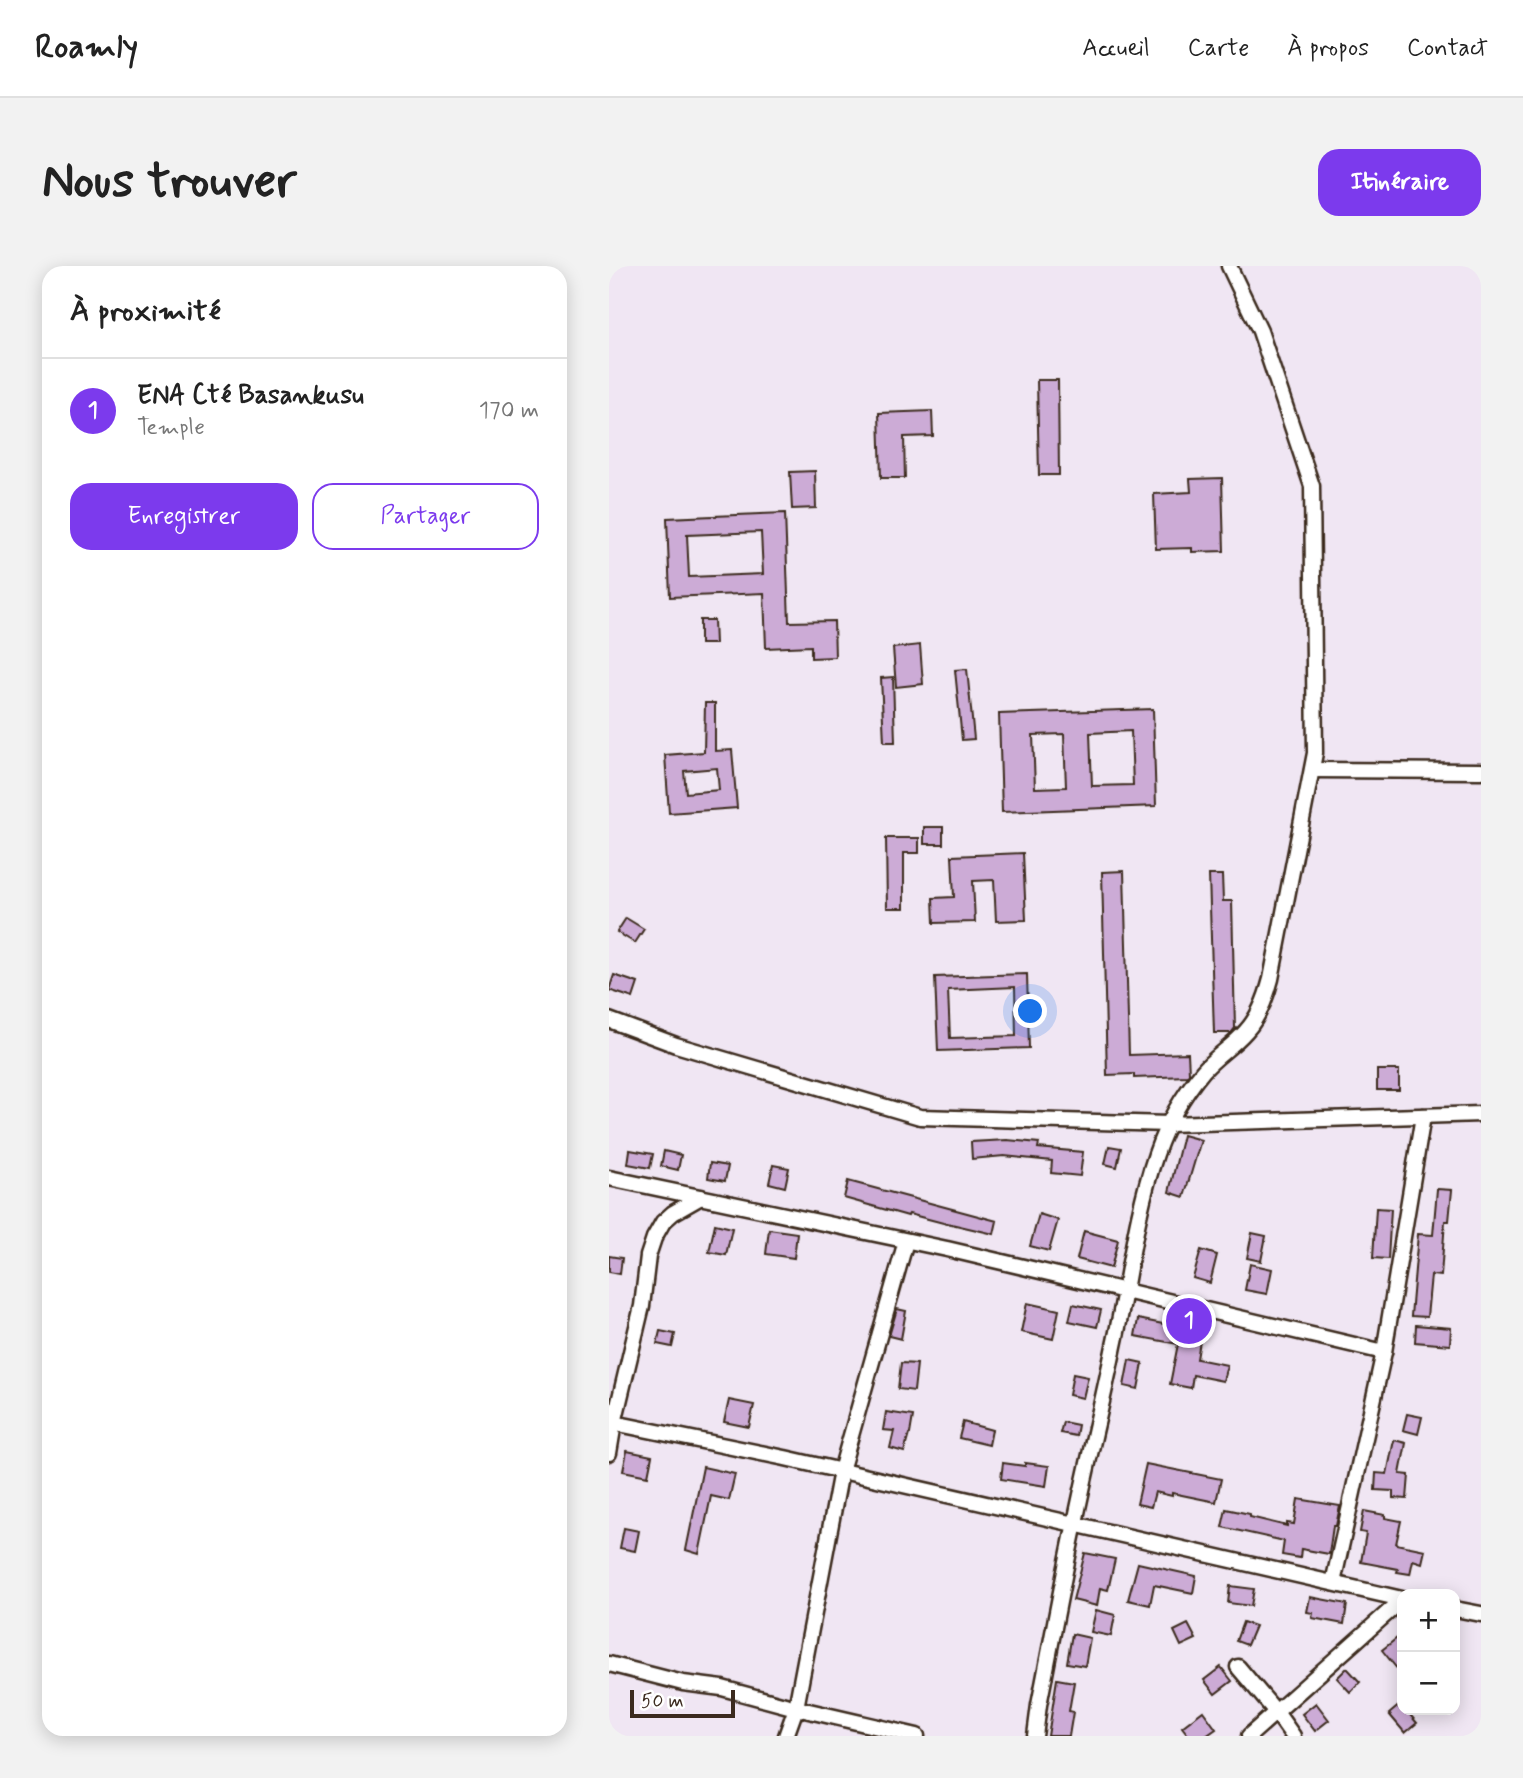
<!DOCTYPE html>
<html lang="fr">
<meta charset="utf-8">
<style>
:root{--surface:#fff;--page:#f2f2f2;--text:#222;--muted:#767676;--line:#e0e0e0;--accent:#7c3aed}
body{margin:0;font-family:Mynerve,sans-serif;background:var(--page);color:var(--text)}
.controls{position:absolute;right:21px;bottom:21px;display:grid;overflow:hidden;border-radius:14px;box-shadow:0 4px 18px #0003}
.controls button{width:63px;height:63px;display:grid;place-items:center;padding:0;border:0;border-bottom:2px solid var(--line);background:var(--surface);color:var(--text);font:35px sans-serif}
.scale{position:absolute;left:21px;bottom:18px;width:105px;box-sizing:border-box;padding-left:7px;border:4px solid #3b2a1e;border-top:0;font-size:19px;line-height:24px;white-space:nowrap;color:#3b2a1e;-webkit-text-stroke:5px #fff;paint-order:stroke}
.you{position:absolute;left:422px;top:746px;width:24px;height:24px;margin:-18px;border:5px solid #fff;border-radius:50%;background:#1a73e8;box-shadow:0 0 0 10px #1a73e833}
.badge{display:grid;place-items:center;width:46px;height:46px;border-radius:50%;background:var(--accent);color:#fff;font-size:23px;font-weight:700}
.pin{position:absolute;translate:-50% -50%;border:4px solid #fff;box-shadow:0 2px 7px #0006}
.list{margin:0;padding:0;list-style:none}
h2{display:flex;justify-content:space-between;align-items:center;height:91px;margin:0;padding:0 28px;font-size:30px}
h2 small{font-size:23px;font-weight:400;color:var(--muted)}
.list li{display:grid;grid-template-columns:46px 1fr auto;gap:21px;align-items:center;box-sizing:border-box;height:105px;padding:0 28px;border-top:2px solid var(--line)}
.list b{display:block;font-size:26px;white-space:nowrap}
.list p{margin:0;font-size:23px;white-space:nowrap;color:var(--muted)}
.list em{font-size:23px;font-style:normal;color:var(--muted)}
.actions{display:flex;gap:14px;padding:21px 28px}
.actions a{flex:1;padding:16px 0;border:2px solid var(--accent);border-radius:21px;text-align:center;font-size:24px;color:var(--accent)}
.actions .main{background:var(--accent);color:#fff}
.map{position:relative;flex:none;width:872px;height:1470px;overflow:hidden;border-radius:21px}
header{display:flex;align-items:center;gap:42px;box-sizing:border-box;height:98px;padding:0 35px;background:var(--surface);border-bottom:2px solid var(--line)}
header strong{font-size:33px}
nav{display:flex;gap:38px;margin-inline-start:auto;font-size:24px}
.intro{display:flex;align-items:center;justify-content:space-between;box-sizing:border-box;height:168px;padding:0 42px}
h1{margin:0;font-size:49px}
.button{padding:18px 32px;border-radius:21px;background:var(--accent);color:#fff;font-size:24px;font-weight:700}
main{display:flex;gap:42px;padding:0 42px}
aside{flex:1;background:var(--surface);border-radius:21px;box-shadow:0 4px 18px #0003}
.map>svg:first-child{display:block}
.building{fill:#ccabd6;stroke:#3b2a1e;stroke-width:2;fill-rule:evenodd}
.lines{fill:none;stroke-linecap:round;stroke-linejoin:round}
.minor-casing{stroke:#3b2a1e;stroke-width:19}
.minor{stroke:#fff;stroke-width:14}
</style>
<header>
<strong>Roamly</strong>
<nav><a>Accueil</a><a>Carte</a><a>À propos</a><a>Contact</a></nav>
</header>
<div class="intro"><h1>Nous trouver</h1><a class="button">Itinéraire</a></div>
<main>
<aside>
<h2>À proximité<small></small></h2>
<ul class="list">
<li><span class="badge">1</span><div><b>ENA Cté Basankusu</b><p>Temple</p></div><em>170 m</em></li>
</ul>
<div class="actions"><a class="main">Enregistrer</a><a>Partager</a></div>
</aside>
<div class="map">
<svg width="872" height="1470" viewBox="0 0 872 1470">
<rect width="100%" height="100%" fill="#f0e6f3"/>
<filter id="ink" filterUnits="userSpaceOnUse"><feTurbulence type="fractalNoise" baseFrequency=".0143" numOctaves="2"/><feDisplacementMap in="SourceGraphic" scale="14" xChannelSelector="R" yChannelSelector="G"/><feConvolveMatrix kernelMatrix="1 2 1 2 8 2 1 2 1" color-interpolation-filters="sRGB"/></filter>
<g filter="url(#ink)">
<g class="building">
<path d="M428,114H449L450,209H430Z"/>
<path d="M323,145L324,170L295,171L296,212H272L270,147Z"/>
<path d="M206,205L207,242L183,243L181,206Z"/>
<path d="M613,212L615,285L583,286V282L547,283L545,228L582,226L581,213Z"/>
<path d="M176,247L180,356L225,355L226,391L202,392V380L157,382L155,327L61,331L58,252ZM152,266L154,308L80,311L78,269Z"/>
<path d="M91,354H105L106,378H91Z"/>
<path d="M311,379L314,418L287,421L284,382Z"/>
<path d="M358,403L365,473L353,474L346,404Z"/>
<path d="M284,411L286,476H275L272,412Z"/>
<path d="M96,437H106V485L123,484L128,542L60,547L56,489L95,486ZM108,502L110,524L77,527L75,505Z"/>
<path d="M544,443L547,540L393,546L390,448ZM522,465L524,519L483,520L481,467ZM455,468L457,521L426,522L424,469Z"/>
<rect x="315" y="561" width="19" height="17"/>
<path d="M277,572H310V587H295V642H278Z"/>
<path d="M414,587L417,654L387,655L385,614L364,615L366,656L325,657L324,632L345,631L343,590Z"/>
<path d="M515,605L520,789L579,787L580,807L578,810L525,812V808L498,809L493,606Z"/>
<path d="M600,609H613L614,635H623L626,762L622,767H605Z"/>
<path d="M17,652L35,663L26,677L8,666Z"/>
<path d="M418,708L420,782L329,785L326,711ZM406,721L407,770L341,772L339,724Z"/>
<path d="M5,709L29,717L24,732L0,724Z"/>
<rect x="768" y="804" width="22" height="20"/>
<path d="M574,869L592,874L575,931L560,926Z"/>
<path d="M398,874L430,877L429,882L474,886L471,910L442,907L443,895L395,890L363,893L362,876Z"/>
<path d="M500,880L512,882L508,901L496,898Z"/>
<path d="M21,884L44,888L41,902L19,898Z"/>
<path d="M55,885L72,889L69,904L52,900Z"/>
<path d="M101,897L119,900L116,915L99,912Z"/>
<path d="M164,899L180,902L176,921L160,917Z"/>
<path d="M239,915L388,955L385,968L338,957V958L300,948L299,950L235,932Z"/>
<path d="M828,923L843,924L840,955H836L832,1010L822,1009L818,1051L802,1050L809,968L824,969Z"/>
<path d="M767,942L782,943L779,993L764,992Z"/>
<path d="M430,948L449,954L440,985L421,980Z"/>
<path d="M106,958L123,962L117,989L100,986Z"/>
<path d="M160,963L188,967L185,992L157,988Z"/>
<path d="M475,965L509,974L502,1002L468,993Z"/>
<path d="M643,967L657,970L652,995L638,992Z"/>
<path d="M592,984L608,989L601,1017L584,1012Z"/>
<path d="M0,990L13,992L11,1008L0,1006Z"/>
<path d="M641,998L663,1003L658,1028L636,1024Z"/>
<path d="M418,1037L450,1044L444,1073L412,1066Z"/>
<path d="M464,1038L492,1044L488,1061L460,1055Z"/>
<path d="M288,1043L297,1045L292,1073L280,1070Z"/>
<path d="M529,1053L559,1059L558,1062L592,1069L588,1093L618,1099L614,1115L584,1109L582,1122L561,1118L569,1078L526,1070Z"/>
<path d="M807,1059L842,1062L841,1079L806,1076Z"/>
<path d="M51,1065L66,1068L63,1081L48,1078Z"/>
<path d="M520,1094L534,1097L529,1123L515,1120Z"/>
<path d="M292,1097L308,1098L305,1125L289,1123Z"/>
<path d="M464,1108L479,1111L474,1132L460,1129Z"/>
<path d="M120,1134L145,1139L140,1161L115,1156Z"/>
<path d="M277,1146L304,1150L301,1168H300L295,1186L281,1182L285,1165L274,1164Z"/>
<path d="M798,1148L813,1151L809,1168L794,1164Z"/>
<path d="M354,1156L383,1164L380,1179L350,1172Z"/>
<path d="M454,1156L469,1159L467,1170L451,1167Z"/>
<path d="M785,1174L797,1177L791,1208L800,1209L798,1233L784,1232V1225L766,1224L767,1207L778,1208Z"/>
<path d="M18,1185L43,1190L39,1210L14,1205Z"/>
<path d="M394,1197L416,1200V1197L440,1200L437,1220L392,1213Z"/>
<path d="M537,1198L612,1213L607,1236L563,1227V1230L546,1226L542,1241L528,1238Z"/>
<path d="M94,1201L126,1208L120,1234L102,1230L90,1288L77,1284Z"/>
<path d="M689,1233L731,1240L727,1260H724L720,1288L692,1283L691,1292L673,1289L675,1275L613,1261L617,1243L641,1248V1251L678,1260V1257L685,1258Z"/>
<path d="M755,1245L776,1249V1252L792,1255L787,1278L816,1284L813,1297L804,1294L801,1308L788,1306L789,1303L752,1296L757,1267L751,1266Z"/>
<path d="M15,1262L30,1265L26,1285L11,1282Z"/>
<path d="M476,1287L506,1293L499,1324L491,1322L488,1340L464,1334Z"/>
<path d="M529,1297L587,1310L584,1327L545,1319L541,1339L519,1334Z"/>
<path d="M621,1320L645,1323L642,1340L619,1337Z"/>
<path d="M701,1331L738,1338L735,1358L703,1352L704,1347L698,1346Z"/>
<path d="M487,1344L506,1349L502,1370L482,1366Z"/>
<path d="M634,1356L646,1360L638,1379L627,1375Z"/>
<path d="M579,1358L587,1373L572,1380L565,1365Z"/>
<path d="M463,1368L481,1372L476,1400L458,1397Z"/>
<path d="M793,1368V1409L773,1384Z"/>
<path d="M612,1401L623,1415L606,1428L595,1414Z"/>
<path d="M738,1402L751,1416L741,1426L728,1412Z"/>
<path d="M448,1413L465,1416L460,1445L464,1446L460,1470H439Z"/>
<path d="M707,1437L720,1454L706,1465L693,1448Z"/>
<path d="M792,1438L793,1444H797L808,1457L796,1467L780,1448Z"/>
<path d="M594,1445L607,1463L597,1470H580L573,1461Z"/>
</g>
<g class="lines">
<g class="minor-casing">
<g id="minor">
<path d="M703,504L872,505"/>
<path d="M0,754L67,779L311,851L560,858L872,848"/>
<path d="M0,912L338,983L775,1086L724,1317"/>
<path d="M775,1086L814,850"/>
<path d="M0,1156L176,1192L793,1333"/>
<path d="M0,1187L5,1157L33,1040L39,990L45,972L54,956L64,947L92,931"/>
<path d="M846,1343L872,1348"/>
<path d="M0,1398L74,1417L113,1422L187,1442L308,1470"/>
<path d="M629,1401L667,1446L684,1470"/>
<path d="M177,1470L187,1442L232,1205L297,975"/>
<path d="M426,1470L430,1439C442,1379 453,1317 466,1257C478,1198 493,1139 505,1080C519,1017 526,950 547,888C557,859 574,829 594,805C607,790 624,780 637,765C650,751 657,732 662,713L706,487L703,220L651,65L620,0"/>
<path d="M640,1470L793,1334"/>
</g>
</g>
<use href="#minor" class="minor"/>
</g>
</g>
</svg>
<div class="controls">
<button>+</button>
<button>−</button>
</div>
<div class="scale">50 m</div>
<div class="you"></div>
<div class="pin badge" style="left:580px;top:1055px">1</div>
</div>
</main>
